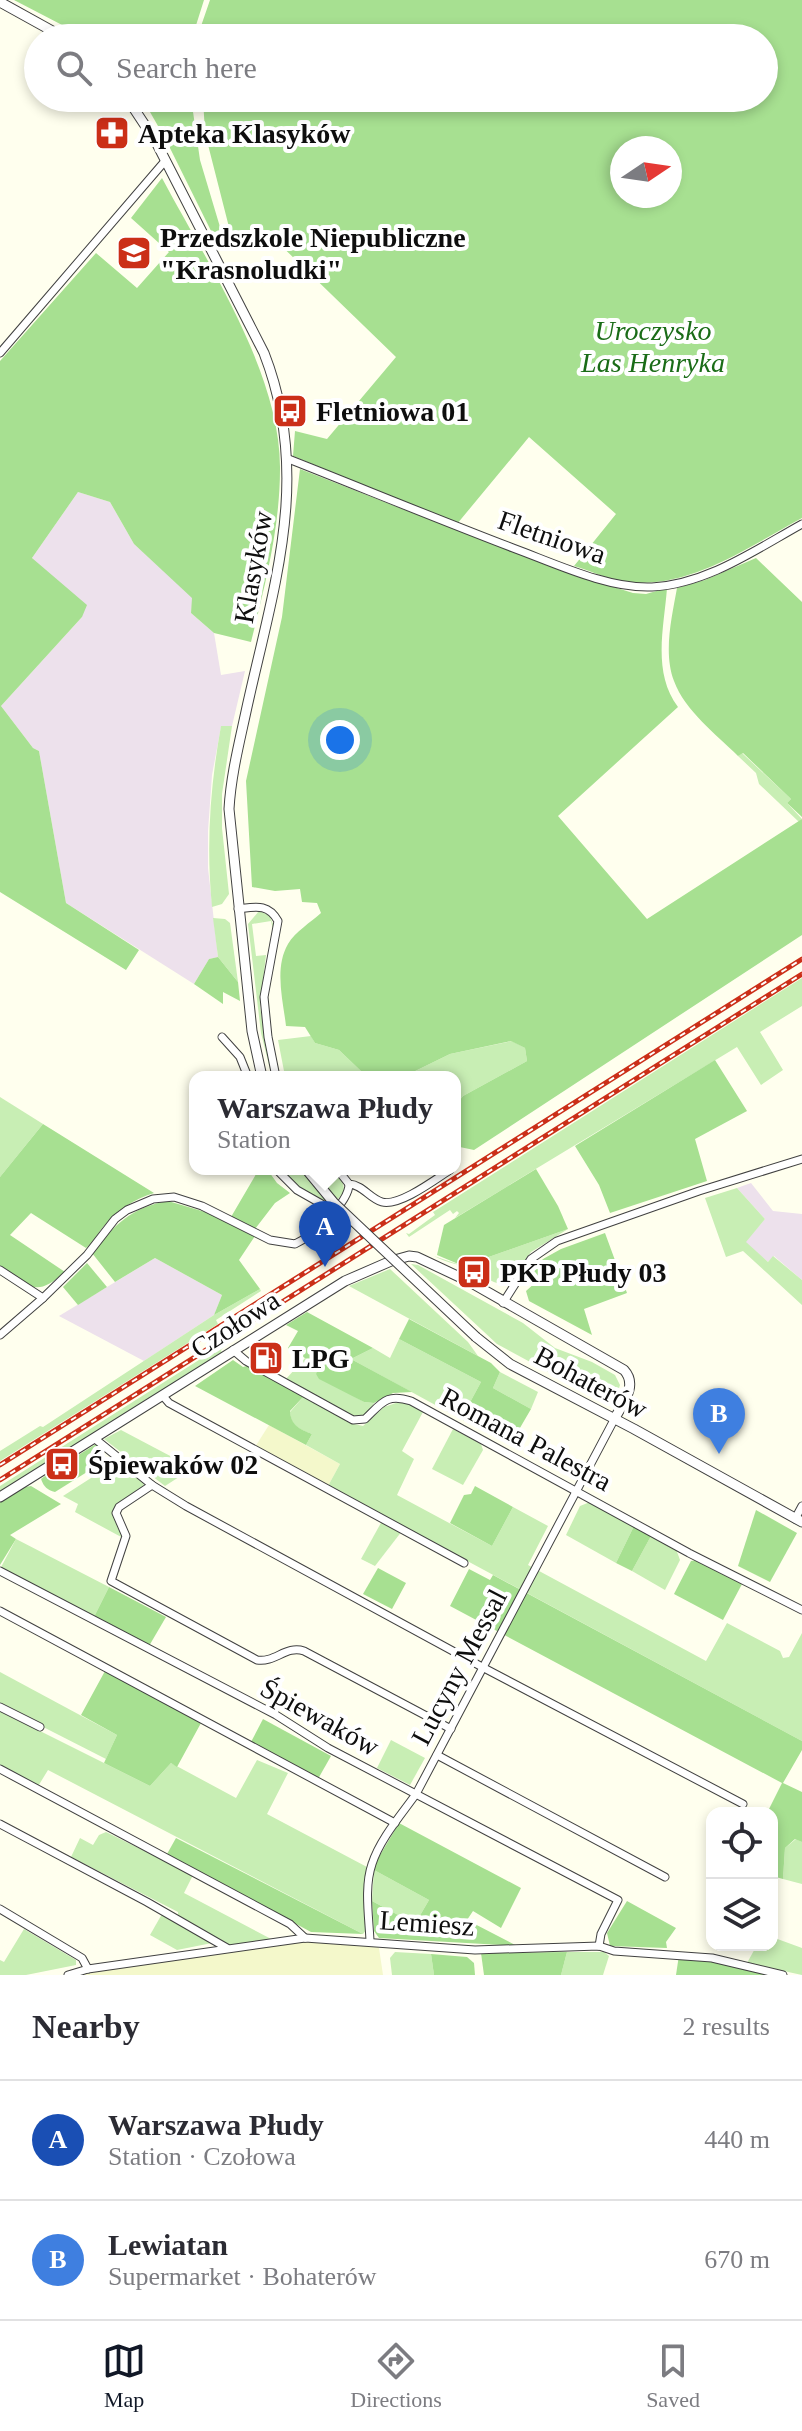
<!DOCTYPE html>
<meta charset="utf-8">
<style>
:root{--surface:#fff;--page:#f7f7f7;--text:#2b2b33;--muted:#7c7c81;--line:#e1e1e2;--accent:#111827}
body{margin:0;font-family:Georgia,serif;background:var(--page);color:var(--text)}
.controls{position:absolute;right:24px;bottom:24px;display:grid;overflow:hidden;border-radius:16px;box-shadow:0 4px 12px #0003}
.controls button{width:72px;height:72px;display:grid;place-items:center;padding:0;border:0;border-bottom:2px solid var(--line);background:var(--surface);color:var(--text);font:40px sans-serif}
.compass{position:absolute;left:610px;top:136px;width:72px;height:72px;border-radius:50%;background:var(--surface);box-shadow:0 4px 12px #0003;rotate:77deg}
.you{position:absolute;left:340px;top:740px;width:28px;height:28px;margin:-20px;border:6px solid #fff;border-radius:50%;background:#1a73e8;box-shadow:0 0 0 12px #1a73e833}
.badge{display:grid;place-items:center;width:52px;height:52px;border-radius:50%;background:var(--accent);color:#fff;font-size:26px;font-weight:700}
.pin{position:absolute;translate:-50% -66px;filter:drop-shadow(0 2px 4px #0008)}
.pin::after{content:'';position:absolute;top:42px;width:28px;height:24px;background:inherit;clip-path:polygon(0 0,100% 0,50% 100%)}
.popup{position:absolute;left:189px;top:1071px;width:272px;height:104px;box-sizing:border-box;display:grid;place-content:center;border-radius:16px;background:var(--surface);filter:drop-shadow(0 2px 6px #0005);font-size:26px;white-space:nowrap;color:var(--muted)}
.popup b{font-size:30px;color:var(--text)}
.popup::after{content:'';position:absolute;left:50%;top:100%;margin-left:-16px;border:16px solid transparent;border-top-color:var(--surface)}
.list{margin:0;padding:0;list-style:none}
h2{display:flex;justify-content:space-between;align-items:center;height:104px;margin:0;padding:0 32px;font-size:34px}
h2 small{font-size:26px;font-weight:400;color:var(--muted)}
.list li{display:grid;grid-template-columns:52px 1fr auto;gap:24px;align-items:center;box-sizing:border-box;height:120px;padding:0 32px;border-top:2px solid var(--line)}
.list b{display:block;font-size:30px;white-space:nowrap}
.list p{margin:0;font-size:26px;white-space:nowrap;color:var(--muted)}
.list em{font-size:26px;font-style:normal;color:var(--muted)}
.icon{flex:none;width:44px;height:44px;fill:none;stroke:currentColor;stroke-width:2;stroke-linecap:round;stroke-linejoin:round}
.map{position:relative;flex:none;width:802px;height:1975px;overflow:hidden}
.search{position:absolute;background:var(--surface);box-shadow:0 4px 12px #0003;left:24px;right:24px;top:24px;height:88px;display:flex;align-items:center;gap:20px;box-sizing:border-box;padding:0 28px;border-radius:44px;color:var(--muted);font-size:30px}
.sheet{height:344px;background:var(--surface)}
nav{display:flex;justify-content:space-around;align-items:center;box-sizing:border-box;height:112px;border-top:2px solid var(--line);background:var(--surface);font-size:22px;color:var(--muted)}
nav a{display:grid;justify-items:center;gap:4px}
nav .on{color:var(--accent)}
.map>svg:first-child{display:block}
.industrial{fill:#ede1ec}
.farmland{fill:#f4f8cb}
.green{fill:#c8eeb4}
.forest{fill:#a7e091;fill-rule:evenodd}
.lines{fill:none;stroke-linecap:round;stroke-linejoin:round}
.minor-casing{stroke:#414141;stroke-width:9}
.tertiary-casing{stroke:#414141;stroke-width:11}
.minor{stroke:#fff;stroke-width:7}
.tertiary{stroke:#fff;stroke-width:9}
.rail-casing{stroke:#cb2f18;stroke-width:5}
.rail{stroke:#fff;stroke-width:2;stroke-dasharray:6;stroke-linecap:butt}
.tertiary-bridge-casing{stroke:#414141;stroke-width:11;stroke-linecap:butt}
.tertiary-bridge{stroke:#fff;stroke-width:9}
.labels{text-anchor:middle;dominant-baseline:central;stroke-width:8;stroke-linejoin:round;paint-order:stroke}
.poi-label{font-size:28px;font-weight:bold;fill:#0e0e0e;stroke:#fff;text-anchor:start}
.park-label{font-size:28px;font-style:italic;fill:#1a6c17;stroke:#fff}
.street-label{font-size:28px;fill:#0e0e0e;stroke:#fff}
</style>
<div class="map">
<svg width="802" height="1975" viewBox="0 0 802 1975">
<rect width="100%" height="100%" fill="#ffe"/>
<g class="industrial">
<path d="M78,492L110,502L134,544L193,598L191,613L214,633L221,675L245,671L232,726L221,727L212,775L208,831V868L218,957L209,959L194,984L66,903L39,751L33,748L1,706L82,617L32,558Z"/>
<path d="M751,1183L773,1211L802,1214V1280L774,1256L768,1262L745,1242L765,1219L737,1188Z"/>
<path d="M155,1258L222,1295L214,1315L144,1361L59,1316Z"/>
</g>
<g class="farmland">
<path d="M269,1425L340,1464L328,1486L255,1447Z"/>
<path d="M310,1941L376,1946L379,1948L383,1975H75L227,1950Z"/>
</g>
<g class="green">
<path d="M221,726H232L222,794V828L229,894L222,904L212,907C206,845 210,787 221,726Z"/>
<path d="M742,753L791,799L787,803L802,819L799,822L759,784L756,773L738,756Z"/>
<path d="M259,911L269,915L273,924V930L271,921L252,924L256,956L266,955L260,1007L272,1077L261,1033L248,924Z"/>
<path d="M213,918L225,919L230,923L238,982L218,957Z"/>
<path d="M802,978V1006L760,1032L783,1070L761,1085L737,1047L455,1218L459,1213L457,1211L453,1214L450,1210L409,1237L406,1233L409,1234L435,1215L433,1212Z"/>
<path d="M311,1036L315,1043L339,1050L362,1072L405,1076L450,1054L512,1041L525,1048L527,1061L463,1096L455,1106V1077H293L284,1071L278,1040Z"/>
<path d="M0,1097L43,1124L0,1177Z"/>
<path d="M281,1169C303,1169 345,1160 344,1192L335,1202C315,1202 294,1184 281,1169Z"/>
<path d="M737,1188L765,1219L746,1242L768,1262L773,1256L802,1280V1305L743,1251L726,1257L705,1198Z"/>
<path d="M568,1229L531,1252L514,1275L512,1274L502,1284C489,1283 482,1273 473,1269C462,1265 447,1263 434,1256L463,1266Z"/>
<path d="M411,1264L418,1265L523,1323L555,1348L592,1362L615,1375L620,1385L617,1395L610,1401H602L497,1344Z"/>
<path d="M390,1269L468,1342L478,1356L349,1286Z"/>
<path d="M260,1289L261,1291L216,1320L218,1324L0,1461V1451L40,1426L43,1427L214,1315Z"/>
<path d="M399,1339L481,1382L461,1419L351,1359L373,1348L390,1358Z"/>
<path d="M229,1341L221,1350L222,1353L0,1492V1486Z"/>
<path d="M305,1358L319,1362L316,1374L364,1402L374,1403C370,1413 366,1417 355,1417L286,1379Z"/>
<path d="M500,1372L538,1392L531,1409L493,1388Z"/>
<path d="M304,1396L354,1424L363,1426L384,1407L402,1401L423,1412L402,1451L414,1459L397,1495L492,1546L513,1507L548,1526L528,1565L706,1661L727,1623L780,1651L783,1658L789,1657L802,1633V1741L328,1486L340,1464L306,1445L312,1434C299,1429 291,1426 290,1412Z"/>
<path d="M453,1429L481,1444L483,1450L463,1485L432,1469Z"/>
<path d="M121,1430L193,1468L165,1486L104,1439Z"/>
<path d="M109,1458L142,1481L144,1485C119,1507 102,1499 123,1538L75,1512L78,1504L63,1496L91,1478Z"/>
<path d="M590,1502L634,1526L616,1563L566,1535L580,1506Z"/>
<path d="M382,1521L402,1531L375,1566L361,1559Z"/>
<path d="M651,1536L676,1549L680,1560L665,1590L632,1571Z"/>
<path d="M16,1539L109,1587L94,1617L0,1569Z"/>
<path d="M0,1672L117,1735L106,1759L0,1705Z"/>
<path d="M0,1711L150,1786L171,1763L236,1798L257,1760L288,1773L267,1814L367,1867V1929L363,1934L48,1770L37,1788L0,1767Z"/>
<path d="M391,1740L425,1758L410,1785L377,1768Z"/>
<path d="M106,1832L193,1875L184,1893L273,1940L229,1945L178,1918V1912L71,1857L80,1838L93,1845L99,1835Z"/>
<path d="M796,1839L802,1842V1884L783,1879L785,1848Z"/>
<path d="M374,1870L429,1900L415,1924L372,1901Z"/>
<path d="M162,1914L212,1943L177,1950L150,1935Z"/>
<path d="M24,1929L76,1960V1965L26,1975H0V1960L4,1962Z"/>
<path d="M772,1937L802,1948V1975L747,1963L757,1945H772Z"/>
<path d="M395,1952L431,1954L434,1975H392L390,1958Z"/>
<path d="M567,1952H604L609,1956L603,1975H561Z"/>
</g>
<g class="forest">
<path d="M14,0H204L192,38H79L64,26Z"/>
<path d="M210,0H802V518C750,546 690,589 628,582C610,580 591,571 574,566L616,514L529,437L457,524L293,456L295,431L327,439L396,357L267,232L250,243L231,235L205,133L203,98H764V38H200V29ZM622,148H670V196H622Z"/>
<path d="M142,98H191L200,160L223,237L215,239L166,140Z"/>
<path d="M162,178C206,261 281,373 280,469C280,528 265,585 251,642L214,633L191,613L192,598L134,544L110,502L78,492L32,558L87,605L82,617L1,706L33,748L39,751L66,903L139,950L126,970L0,892V361L96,253L137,288L169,252L131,218Z"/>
<path d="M300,469L559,570L633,593L646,594L667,588C664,628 652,672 678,707L558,816L647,919L802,819V935L474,1150L455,1146V1106L463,1096L527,1061L525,1048L511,1041L450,1054L405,1076L362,1072L339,1050L315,1043L305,1027L286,1026C283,1000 274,968 288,944C295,932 311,922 321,913L317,903L302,902L300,889L275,891L252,887L246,781L282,617Z"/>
<path d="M756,558L802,602V817L787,803L791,799L743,753L738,756C716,734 685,711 674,681C663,653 672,616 677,588L705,580Z"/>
<path d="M218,957L238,982L240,1001L223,992V1004L194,984L209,959Z"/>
<path d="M715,1060L747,1111L695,1139L707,1181L610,1213L599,1185L575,1146Z"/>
<path d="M43,1124L154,1193C134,1199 117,1210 103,1227C97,1234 94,1242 86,1248L31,1213L10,1235L65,1272C34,1299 31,1286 0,1266V1177Z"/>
<path d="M259,1169H267L277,1183L290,1193L275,1203L255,1229L231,1217Z"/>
<path d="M536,1169L558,1206L568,1229L463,1266L437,1255L444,1225Z"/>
<path d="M168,1201L212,1214L255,1236L239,1260L260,1289L214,1315L222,1295L155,1258L115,1282L92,1253C114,1225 132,1207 168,1201Z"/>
<path d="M605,1233L627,1293L584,1309L592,1335L529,1301L526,1291L536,1282L534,1269L543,1259L561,1249Z"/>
<path d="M87,1263L107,1287L78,1305L63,1287Z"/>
<path d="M307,1312L373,1348L351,1359L412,1392L393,1393L374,1403L364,1402L319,1379L316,1374L319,1362L305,1358L288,1348L298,1331L286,1325Z"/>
<path d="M409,1319L491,1363L500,1372L493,1388L531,1409L510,1445L461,1419L481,1382L399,1339Z"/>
<path d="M233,1360L243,1367L250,1365L304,1396L290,1411C291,1426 300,1429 312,1434L306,1445L195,1386Z"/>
<path d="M96,1444L104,1451L95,1467L55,1492C47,1490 44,1487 41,1479L45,1476Z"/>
<path d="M31,1486L61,1504L10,1535L16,1539L0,1565V1502L25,1487Z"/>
<path d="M475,1486L513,1507L492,1546L450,1523L464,1495L471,1494Z"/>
<path d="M756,1510L797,1533L770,1582L738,1566Z"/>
<path d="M634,1526L651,1536L632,1571L616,1563Z"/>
<path d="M697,1560L742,1584L723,1620L674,1594L691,1561Z"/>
<path d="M378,1568L406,1583L392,1609L363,1594Z"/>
<path d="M469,1569L490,1580L493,1575L802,1741V1750L783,1783L802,1792V1842L795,1839L785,1848L783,1879L772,1876V1813H767L782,1783L450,1606Z"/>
<path d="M109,1587L166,1617L149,1646L94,1617Z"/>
<path d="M105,1671L201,1723L177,1767L171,1763L150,1786L104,1763L117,1735L81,1715Z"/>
<path d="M263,1719L331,1756L318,1779L251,1742Z"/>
<path d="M399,1823L521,1888L501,1928L473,1911L467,1920L517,1946L379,1938L374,1931L372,1901L415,1924L429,1900L374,1870L376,1862Z"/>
<path d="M176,1838L363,1934L311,1932L167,1854Z"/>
<path d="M627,1901L676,1928L666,1942L667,1948L610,1946L607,1933Z"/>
<path d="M567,1952L561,1975H484L481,1953Z"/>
<path d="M431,1954L467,1957L474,1963L475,1975H434Z"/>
<path d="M679,1955L712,1960L771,1975H676Z"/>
</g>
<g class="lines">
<g class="minor-casing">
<g id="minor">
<path d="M0,353L165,161"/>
<path d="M286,458C362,488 437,519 513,548C554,563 608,589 652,587C707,584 755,550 802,524"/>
<path d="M238,909C255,907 268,903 278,921L264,997L268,1037L276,1077"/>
<path d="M222,1037L240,1057L248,1077"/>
<path d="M276,1169L297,1190L334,1211"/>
<path d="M337,1169L349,1184C363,1185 369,1198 382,1202C399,1207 436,1179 450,1170"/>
<path d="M0,1270L43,1298"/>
<path d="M503,1303L531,1259L557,1241L699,1191L802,1159"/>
<path d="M0,1335L43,1298L87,1255L115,1219L127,1210L153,1199L174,1197L202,1206L270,1240L295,1244C312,1236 349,1203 349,1184"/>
<path d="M233,1350L246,1361L353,1420L365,1419C382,1403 386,1393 411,1401L689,1553L802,1610"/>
<path d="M163,1396L169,1403L464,1563"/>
<path d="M94,1438L152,1485L186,1506L484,1668L743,1804"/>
<path d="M152,1485L119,1507L116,1513L126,1536L111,1581L257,1660C275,1663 286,1645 304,1651L451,1729"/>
<path d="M795,1519L802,1506"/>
<path d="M0,1571L276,1715L328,1748L618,1900L601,1934L599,1946"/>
<path d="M0,1611L395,1823"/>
<path d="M0,1707L40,1727"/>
<path d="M437,1755L665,1877"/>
<path d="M0,1769L290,1924L305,1938"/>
<path d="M0,1824L147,1902L227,1948"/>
<path d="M0,1909L82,1958L88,1969"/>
<path d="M370,1941C369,1917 364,1887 372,1864C380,1839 401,1815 416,1794L615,1418"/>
<path d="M68,1975L88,1969L305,1938L475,1950L599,1946L614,1951L712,1958L783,1975"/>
</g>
</g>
<g class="tertiary-casing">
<g id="tertiary">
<path d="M0,2L65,38"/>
<path d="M127,98L156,142L264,353C312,476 274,585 247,707C240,740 231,774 229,809L252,1031L262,1077"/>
<path d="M476,1337L510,1364L634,1429L802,1522"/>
<path d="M0,1497L345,1281L391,1261L409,1256L417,1257L470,1282L624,1370C638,1385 623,1403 615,1418"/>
</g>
</g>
<use href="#minor" class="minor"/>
<use href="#tertiary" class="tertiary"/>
<g class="rail-casing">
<g id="rail">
<path d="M0,1465L802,959"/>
<path d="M0,1480L802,974"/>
</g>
</g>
<use href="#rail" class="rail"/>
<g class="tertiary-bridge-casing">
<path id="tertiary-bridge" d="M306,1169L334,1203L476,1337"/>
</g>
<use href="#tertiary-bridge" class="tertiary-bridge"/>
</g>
<defs>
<g id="pharmacy-square" transform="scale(1.8)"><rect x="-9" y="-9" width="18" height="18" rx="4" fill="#cb2f18" stroke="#fff"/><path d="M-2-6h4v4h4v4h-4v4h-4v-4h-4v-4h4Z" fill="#fff"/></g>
<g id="school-square" transform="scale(1.8)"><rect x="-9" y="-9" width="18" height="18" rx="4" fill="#cb2f18" stroke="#fff"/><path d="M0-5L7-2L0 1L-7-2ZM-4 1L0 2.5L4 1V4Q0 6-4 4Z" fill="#fff"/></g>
<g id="bus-square" transform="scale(1.8)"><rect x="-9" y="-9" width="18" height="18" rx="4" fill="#cb2f18" stroke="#fff"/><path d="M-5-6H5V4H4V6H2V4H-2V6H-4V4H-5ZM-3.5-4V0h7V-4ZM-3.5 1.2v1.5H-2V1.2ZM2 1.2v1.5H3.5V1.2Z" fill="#fff"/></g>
<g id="fuel-square" transform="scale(1.8)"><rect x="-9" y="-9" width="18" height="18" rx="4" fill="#cb2f18" stroke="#fff"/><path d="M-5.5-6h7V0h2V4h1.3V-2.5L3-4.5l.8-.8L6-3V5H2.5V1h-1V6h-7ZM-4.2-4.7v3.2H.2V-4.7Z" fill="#fff"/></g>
</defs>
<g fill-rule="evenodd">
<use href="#pharmacy-square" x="112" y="133"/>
<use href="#school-square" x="134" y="253"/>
<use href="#bus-square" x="290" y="411"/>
<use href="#bus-square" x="474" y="1272"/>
<use href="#fuel-square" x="266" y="1358"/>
<use href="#bus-square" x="62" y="1464"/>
</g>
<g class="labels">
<g class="poi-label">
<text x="138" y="133">Apteka Klasyków</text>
<text x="160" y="237">Przedszkole Niepubliczne<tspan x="160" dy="32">"Krasnoludki"</tspan></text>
<text x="316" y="411">Fletniowa 01</text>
<text x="500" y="1272">PKP Płudy 03</text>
<text x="292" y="1358">LPG</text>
<text x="88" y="1464">Śpiewaków 02</text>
</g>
<g class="park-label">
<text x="653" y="330">Uroczysko<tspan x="653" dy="32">Las Henryka</tspan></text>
</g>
<g class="street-label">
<text transform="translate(552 537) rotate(19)">Fletniowa</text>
<text transform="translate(253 567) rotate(-80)">Klasyków</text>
<text transform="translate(235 1324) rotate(-33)">Czołowa</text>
<text transform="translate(591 1382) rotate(28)">Bohaterów</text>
<text transform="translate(526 1439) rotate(28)">Romana Palestra</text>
<text transform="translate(459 1667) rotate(-62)">Lucyny Messal</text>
<text transform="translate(320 1717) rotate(29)">Śpiewaków</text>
<text transform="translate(427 1923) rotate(4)">Lemiesz</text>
</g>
</g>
</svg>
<div class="controls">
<button><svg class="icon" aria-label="locate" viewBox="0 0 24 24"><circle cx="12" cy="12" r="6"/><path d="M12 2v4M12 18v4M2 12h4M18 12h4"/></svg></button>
<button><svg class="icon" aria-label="layers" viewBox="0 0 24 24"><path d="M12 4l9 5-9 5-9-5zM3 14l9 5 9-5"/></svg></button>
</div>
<svg class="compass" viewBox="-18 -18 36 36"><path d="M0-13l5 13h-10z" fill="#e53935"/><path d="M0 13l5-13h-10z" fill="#7c7c81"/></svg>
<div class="you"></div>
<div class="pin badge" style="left:325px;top:1267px;background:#1a4fb4">A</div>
<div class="popup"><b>Warszawa Płudy</b>Station</div>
<div class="pin badge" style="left:719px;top:1454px;background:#3f7fe0">B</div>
<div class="search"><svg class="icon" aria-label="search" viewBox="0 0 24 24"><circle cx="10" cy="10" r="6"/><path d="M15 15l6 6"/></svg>Search here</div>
</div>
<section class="sheet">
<h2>Nearby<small>2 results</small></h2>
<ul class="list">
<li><span class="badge" style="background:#1a4fb4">A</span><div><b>Warszawa Płudy</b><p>Station · Czołowa</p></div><em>440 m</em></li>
<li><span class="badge" style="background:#3f7fe0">B</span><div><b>Lewiatan</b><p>Supermarket · Bohaterów</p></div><em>670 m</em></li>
</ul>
</section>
<nav>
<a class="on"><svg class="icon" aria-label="map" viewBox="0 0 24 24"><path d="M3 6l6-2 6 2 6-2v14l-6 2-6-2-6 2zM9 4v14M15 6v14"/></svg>Map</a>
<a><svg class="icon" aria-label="directions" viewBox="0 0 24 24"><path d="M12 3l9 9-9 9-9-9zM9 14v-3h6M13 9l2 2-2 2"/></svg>Directions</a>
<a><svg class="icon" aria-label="saved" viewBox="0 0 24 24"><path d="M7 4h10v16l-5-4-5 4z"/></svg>Saved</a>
</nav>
